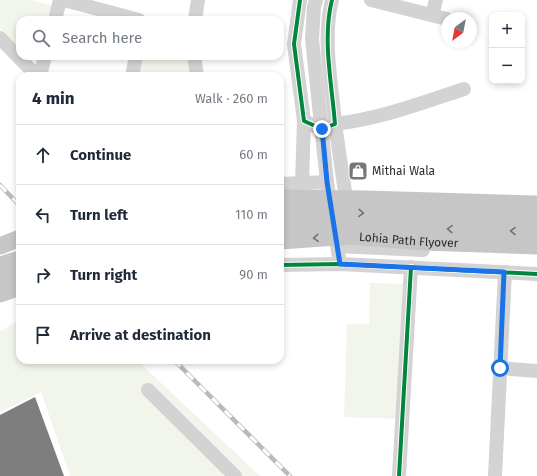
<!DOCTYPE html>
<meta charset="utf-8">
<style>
:root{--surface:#fff;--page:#f2f2f3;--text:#1f2937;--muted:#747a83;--line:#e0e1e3}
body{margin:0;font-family:"Fira Sans",sans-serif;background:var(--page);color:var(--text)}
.controls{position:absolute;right:12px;top:12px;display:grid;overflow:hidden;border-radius:8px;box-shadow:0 2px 6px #0003}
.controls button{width:36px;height:36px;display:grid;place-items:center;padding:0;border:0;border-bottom:1px solid var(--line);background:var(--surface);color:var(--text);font:20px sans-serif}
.compass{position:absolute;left:441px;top:12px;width:36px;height:36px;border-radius:50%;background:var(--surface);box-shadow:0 2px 6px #0003;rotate:212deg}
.stop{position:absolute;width:12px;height:12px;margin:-9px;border:3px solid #1a73e8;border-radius:50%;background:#fff}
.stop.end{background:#1a73e8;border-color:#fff;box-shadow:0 1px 4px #0008}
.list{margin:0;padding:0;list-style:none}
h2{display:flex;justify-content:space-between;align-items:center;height:52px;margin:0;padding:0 16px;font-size:17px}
h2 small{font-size:13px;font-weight:400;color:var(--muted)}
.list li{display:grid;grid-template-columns:26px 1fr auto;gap:12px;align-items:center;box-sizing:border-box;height:60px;padding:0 16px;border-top:1px solid var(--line)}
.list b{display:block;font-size:15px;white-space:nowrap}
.list em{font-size:13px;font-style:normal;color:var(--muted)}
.icon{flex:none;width:22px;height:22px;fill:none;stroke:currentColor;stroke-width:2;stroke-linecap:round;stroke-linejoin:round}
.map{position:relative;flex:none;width:537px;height:476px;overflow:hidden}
.search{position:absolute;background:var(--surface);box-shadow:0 2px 6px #0003;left:16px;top:16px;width:268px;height:44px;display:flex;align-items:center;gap:10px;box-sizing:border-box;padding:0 14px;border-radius:12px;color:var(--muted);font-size:15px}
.panel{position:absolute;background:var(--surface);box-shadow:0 2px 6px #0003;left:16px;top:72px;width:268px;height:292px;border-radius:12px}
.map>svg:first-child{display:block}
.green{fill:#f2f5eb}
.building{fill:#7e7e7e}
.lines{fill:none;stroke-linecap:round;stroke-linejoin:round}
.minor{stroke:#d3d3d3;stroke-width:14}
.major{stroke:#c6c6c6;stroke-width:17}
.rail-casing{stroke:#bababa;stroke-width:4.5}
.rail{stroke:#fff;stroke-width:3;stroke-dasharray:9;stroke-linecap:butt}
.major-bridge{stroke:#c6c6c6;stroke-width:17}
.cycleway-casing{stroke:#fff;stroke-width:6}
.cycleway{stroke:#00873e;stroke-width:4}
.oneway{stroke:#727272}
.route{stroke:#1a73e8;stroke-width:5}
.labels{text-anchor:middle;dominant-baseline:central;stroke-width:4;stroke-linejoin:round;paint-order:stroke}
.poi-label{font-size:12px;fill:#2e2e2e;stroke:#fff;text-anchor:start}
.street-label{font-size:12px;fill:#2e2e2e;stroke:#fff}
</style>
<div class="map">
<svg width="537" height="476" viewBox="0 0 537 476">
<rect width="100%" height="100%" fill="#fff"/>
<g class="green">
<path d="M0,0H31L53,6L49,20H20V50L0,28Z"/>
<path d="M143,56H188L189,76H138Z"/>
<path d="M370,283L404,284L401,419L344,417L347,324H369Z"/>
<path d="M20,320V360H135L141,364L260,476H70L41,392L0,412V331Z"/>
</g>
<path class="building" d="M35,397L64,476H0V415Z"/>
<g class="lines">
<g class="minor">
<path d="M64,0L139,20"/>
<path d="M300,0L294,44L304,121L322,129L335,124C332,85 322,38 332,0"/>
<path d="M316,0L314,7L312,39L327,182L340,264"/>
<path d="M371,0L447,19"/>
<path d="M432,15L436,0"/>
<path d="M55,20L60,0"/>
<path d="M195,20L198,0"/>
<path d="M0,38L32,71L41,74"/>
<path d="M194,56L197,76"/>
<path d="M40,76L45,56"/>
<path d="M132,76L136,56"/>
<path d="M302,183L304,121"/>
<path d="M280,184L327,182"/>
<path d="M345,192L335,124C379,119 422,103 464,89"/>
<path d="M338,246L423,250"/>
<path d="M280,265L340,264L537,274"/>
<path d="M500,368L537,371"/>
<path d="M148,390L235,476"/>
<path d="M399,476L411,267"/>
<path d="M495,476L505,272"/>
</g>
<g class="major">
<path d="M490,217L537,219"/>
<path d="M489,231H537"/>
<path d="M0,246L20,238"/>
<path d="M0,265L20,259"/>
<path d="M0,278L20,272"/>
<path d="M0,294L20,287"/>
</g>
<g class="rail-casing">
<g id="rail">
<path d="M0,185L20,206"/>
<path d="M174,360L290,476"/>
</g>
</g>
<use href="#rail" class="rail"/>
<g class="major-bridge">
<path d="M280,198L366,199L537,204"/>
<path d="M280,213L303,212L490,217"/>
<path d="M280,226L306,224L489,231"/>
<path id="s1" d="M280,241L351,236L424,242L537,246"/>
</g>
<g class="cycleway-casing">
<g id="cycleway">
<path d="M300,0L294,44L304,121L322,129L335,124C332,85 322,38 332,0"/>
<path d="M280,265L340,264L537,274"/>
<path d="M399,476L411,267"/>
</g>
</g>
<use href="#cycleway" class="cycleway"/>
</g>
<defs><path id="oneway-chevron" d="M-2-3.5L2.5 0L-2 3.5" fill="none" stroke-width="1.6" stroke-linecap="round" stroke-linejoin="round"/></defs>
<g class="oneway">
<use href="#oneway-chevron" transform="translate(361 213) rotate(2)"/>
<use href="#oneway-chevron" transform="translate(450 229) rotate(-178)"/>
<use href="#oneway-chevron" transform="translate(513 231) rotate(-179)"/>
<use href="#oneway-chevron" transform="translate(316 238) rotate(177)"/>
</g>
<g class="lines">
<path class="route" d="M322,129L327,182L340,264L504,272L500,368"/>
</g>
<defs>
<g id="shop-square" transform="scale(1)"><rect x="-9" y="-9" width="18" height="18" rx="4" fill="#777" stroke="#fff"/><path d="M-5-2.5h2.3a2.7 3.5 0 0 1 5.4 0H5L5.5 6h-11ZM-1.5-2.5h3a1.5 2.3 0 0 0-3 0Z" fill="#fff"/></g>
</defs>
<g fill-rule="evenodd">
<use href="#shop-square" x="358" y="171"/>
</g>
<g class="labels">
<g class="poi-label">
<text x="372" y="171">Mithai Wala</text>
</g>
<g class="street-label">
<text stroke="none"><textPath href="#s1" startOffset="129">Lohia Path Flyover</textPath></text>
</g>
</g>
</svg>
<div class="controls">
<button>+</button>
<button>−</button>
</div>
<svg class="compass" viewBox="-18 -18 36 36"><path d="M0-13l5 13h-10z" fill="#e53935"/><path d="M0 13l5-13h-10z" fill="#747a83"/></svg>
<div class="stop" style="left:500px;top:368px"></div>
<div class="stop end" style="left:322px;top:129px"></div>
<div class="search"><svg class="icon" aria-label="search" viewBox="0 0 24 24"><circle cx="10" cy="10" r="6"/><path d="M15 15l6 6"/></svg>Search here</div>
<section class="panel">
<h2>4 min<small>Walk · 260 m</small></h2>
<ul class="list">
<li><svg class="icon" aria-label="ahead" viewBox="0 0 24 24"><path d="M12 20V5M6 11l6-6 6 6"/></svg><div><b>Continue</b></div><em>60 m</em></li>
<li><svg class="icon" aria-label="left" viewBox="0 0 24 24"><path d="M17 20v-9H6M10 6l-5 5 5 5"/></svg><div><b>Turn left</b></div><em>110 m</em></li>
<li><svg class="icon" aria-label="right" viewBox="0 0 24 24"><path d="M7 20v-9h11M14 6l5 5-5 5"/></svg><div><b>Turn right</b></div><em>90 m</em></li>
<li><svg class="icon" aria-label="arrive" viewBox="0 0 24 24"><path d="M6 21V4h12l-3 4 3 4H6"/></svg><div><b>Arrive at destination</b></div></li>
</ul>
</section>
</div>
